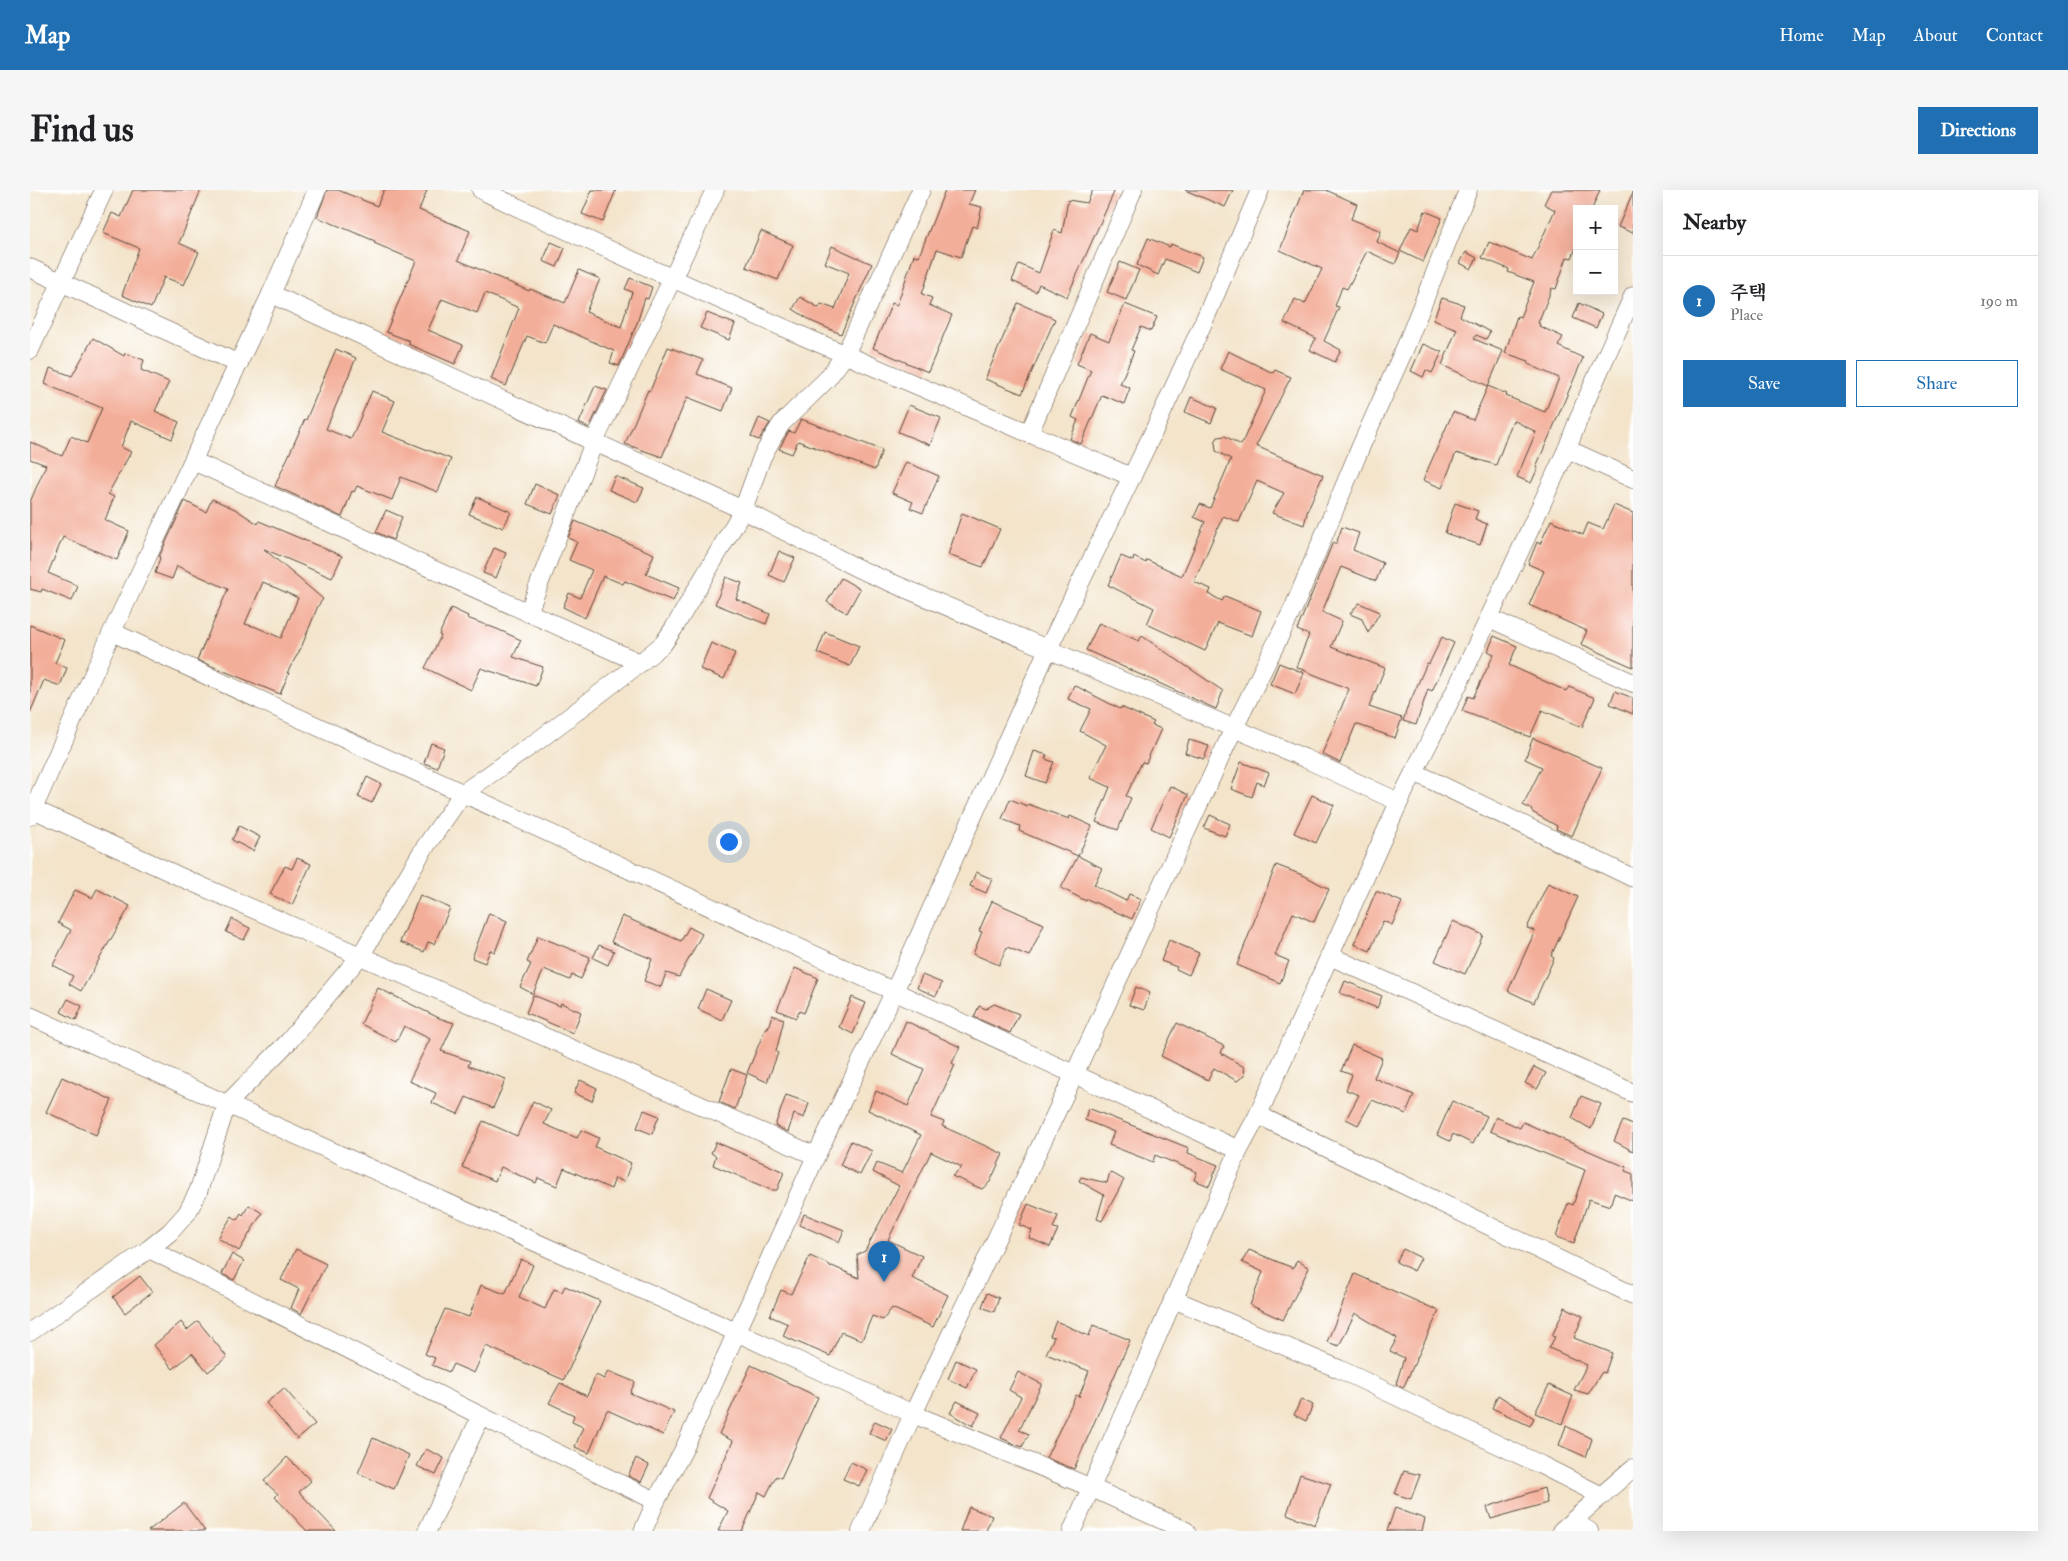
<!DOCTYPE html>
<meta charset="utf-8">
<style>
:root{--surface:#fff;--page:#f6f6f6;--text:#202124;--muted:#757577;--line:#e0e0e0;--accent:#1f6fb2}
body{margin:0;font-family:"IM FELL Double Pica","Noto Serif KR",serif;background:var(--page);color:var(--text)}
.controls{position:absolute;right:15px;top:15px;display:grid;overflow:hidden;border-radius:0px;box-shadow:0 5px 20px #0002}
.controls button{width:45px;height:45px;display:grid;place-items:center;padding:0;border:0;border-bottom:1px solid var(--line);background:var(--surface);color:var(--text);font:25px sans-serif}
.you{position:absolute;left:698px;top:651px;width:18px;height:18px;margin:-12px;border:4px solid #fff;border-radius:50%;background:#1a73e8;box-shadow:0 0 0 8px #1a73e833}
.badge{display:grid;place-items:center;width:32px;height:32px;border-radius:50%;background:var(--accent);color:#fff;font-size:16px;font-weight:700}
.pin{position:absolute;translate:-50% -41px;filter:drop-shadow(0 1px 2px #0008)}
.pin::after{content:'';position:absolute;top:26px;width:18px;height:15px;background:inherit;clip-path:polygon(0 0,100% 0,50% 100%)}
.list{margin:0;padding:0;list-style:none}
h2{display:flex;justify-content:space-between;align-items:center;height:65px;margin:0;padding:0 20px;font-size:21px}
h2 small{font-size:16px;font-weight:400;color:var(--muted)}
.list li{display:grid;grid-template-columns:32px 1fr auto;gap:15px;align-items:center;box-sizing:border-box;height:90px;padding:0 20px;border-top:1px solid var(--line)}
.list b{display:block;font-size:19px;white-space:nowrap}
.list p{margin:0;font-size:16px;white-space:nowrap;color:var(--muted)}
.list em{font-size:16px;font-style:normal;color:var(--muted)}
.actions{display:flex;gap:10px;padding:15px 20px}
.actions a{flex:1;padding:11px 0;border:1px solid var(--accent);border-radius:0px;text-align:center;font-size:18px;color:var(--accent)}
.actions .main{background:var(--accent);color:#fff}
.map{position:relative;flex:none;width:1603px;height:1341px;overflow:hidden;border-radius:0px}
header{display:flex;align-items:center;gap:30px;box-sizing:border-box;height:70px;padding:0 25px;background:var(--accent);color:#fff}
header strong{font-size:24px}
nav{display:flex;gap:28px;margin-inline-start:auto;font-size:18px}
.intro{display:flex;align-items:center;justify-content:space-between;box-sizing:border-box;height:120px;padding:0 30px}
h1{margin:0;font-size:35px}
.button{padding:12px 22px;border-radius:0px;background:var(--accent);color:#fff;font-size:18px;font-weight:700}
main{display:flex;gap:30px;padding:0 30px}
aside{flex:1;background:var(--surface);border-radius:0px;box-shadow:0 5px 20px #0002}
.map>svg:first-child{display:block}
.building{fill:#f3ae99;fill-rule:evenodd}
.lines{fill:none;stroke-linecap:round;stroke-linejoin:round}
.minor-casing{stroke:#574638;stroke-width:19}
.minor{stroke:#fff;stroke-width:18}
</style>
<header>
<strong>Map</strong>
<nav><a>Home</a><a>Map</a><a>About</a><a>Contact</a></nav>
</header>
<div class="intro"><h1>Find us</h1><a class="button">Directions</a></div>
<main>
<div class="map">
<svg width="1603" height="1341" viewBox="0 0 1603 1341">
<rect width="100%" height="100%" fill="#fff"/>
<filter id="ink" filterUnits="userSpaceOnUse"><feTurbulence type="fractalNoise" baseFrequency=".02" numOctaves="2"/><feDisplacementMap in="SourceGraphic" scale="10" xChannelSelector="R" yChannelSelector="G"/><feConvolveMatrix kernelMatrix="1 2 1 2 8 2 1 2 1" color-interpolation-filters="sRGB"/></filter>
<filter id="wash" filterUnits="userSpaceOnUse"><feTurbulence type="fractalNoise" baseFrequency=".0096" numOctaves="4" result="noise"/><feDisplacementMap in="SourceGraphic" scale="20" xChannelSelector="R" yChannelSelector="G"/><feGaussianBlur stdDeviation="1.12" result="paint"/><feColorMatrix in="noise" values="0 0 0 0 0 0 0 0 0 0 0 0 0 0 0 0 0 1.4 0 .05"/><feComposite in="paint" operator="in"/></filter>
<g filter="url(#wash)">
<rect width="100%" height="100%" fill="#f3e4ca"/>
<g id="blocks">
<g class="building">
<path d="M103,0H171L149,53L169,62L154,95L134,87L121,118L92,105L109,58L73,43L82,23L91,27Z"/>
<path d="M297,0H308L347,16L354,0H397L389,20L440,41L428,70L499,101L500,99L535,113L549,80L570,89L556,122L591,137L602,102L595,99L600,88L622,97L618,109L615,108L607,133L589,176L580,173L584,161L523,134L515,153L497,146L476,196L461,189L489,118L455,103L447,123L412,109L398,140L433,155L425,174L378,154L380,151L356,142L386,71L344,53L345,51L287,27Z"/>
<path d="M562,0H586L573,32L552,24Z"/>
<path d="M915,0H945L939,14L952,17L947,38L942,36L931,67L907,59L892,104L902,108L899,115L922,125L898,182L843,158L862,113L867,115L884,65L889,66Z"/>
<path d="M1063,0H1085L1037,107L1009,94L1006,102L982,91L989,74L1009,83L1024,40L1032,43L1038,10L1057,13Z"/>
<path d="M1155,0H1203L1195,17Z"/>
<path d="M1274,0H1296L1327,14L1321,29L1351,41L1347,52L1370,63L1365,74L1337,61L1317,99L1312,97L1305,116L1309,117L1294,151L1311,160L1305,172L1280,160L1286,148L1254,133L1265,109L1275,114L1292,79L1250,60Z"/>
<path d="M1521,0H1570L1562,19H1547V56L1542,68L1537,67L1526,99L1522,98L1508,133L1510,134L1509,136L1533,147L1528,156L1553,168L1506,277L1508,278L1501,293L1487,287L1506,242L1483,230L1466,275L1426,263L1412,298L1393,290L1423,222L1443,230L1458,196L1477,204L1476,206L1515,222L1529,188L1498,174L1499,171L1475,163L1487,126L1490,127L1504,92L1478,82L1479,79L1452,68L1459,52L1502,70L1525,20L1514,14Z"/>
<path d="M1603,2V43L1588,37Z"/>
<path d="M1395,21L1412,28L1393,72L1370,61L1381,37L1388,40Z"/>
<path d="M731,41L763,55L748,90L716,77Z"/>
<path d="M1118,48L1140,57L1141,54L1173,67L1167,82L1135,69L1128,85L1107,75Z"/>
<path d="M521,52L535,58L527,77L513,71Z"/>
<path d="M802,56L842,74L811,144L783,132L763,119L770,107L789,118L791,114L805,119L819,83L795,73Z"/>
<path d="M1436,62L1447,68L1441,79L1430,73Z"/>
<path d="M1090,72L1109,80L1096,110L1077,102Z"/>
<path d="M1412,108L1434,115L1430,126L1460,142L1456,149L1446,145L1444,149L1473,161L1458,196L1412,175L1427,139L1403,130Z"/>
<path d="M988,113L1025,129L992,204L955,189Z"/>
<path d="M1549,113L1572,124L1566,138L1543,128Z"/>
<path d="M1095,114L1127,127L1121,141L1111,137L1101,160L1104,161L1090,194L1100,198L1094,214L1072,205L1051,254L1040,249L1048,230L1042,227L1061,180L1047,174L1060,143L1079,151Z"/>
<path d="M677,123L705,134L699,150L670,138Z"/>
<path d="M63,148L94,166L95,163L114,170L111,180L139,192L125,221L149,232L142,249L101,231L91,257L101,262L78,304L84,307L75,330L99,341L87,370L33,347L18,383L48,396L42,411L12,399L11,402L0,399V312L16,275L0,269V252L32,266L41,246L57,253L72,218L15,194L20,178L42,186Z"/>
<path d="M1393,154L1412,162L1402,183L1396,180L1393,187L1381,181Z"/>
<path d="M638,157L673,170L667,184L702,198L693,221L657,207L632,267L595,254L618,200L620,201Z"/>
<path d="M306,159L326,168L296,239L321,249L342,201L365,211L352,242L421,269L408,302L371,287L362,310L327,296L324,302L322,301L312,327L245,296L275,229L276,230Z"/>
<path d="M1198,161L1243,183L1245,180L1261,187L1226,256L1293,285L1278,319L1274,335L1242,323L1254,303L1227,291L1209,332L1193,326L1164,392L1181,399L1179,404L1192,411L1195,406L1231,421L1222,446L1188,433L1175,461L1117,434L1124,418L1078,395L1091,366L1103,371L1104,367L1116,373L1117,370L1152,386L1175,332L1164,327L1170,314L1180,318L1201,269L1186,261L1185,252L1188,247L1195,246L1211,255L1236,200L1190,179Z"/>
<path d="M565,196L577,200L559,238L549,233Z"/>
<path d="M1161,207L1187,218L1181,233L1155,222Z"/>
<path d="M879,215L911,228L900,255L868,242Z"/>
<path d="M729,228L740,233L729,250L721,247Z"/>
<path d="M771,229L852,260L845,280L768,251L762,264L749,259L759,241L764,243Z"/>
<path d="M876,272L909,286L893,323L880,318L883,312L862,303Z"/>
<path d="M585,286L614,298L607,312L579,300Z"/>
<path d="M505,294L530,305L522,324L497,314Z"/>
<path d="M447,307L481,322L473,338L439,324Z"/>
<path d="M182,309L205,319L228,334L229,331L312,366L302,388L234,359L293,409L288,416L271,458L257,483H259L250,504L167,470L198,399L147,376L142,389L125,383L130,368L129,367L155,311L176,322ZM233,392L268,408L251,448L226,437L215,434Z"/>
<path d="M1425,313L1448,321L1445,329L1457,334L1450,355L1415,343Z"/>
<path d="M1584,315L1603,323V477L1551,454L1557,441L1499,415L1514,381L1498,374L1507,352L1510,354L1521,330L1553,345L1558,333L1573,339Z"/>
<path d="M356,320L372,327L363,350L346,342Z"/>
<path d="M932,323L970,339L953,377L918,365Z"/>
<path d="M545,331L624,364L616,384L649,398L643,411L595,391L593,394L573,386L555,428L533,417L539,403L550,408L562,380L539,370L547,352L538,348Z"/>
<path d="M1312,337L1329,343L1323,360L1353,373L1346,391L1311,377L1292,422L1312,431L1301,457L1355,478L1339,517L1372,528L1365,548L1326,534L1310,573L1292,564L1319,499L1266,477L1279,445L1267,440L1303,352L1306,354Z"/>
<path d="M464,358L476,363L466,388L453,383Z"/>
<path d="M749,361L765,368L754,392L739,385Z"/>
<path d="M696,387L712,393L706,409L740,424L736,434L685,414Z"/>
<path d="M811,388L830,399L817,423L797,412Z"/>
<path d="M1329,413L1350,422L1338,443L1332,429L1320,424Z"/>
<path d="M421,418L438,426L437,428L467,439L491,450L483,467L513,477L506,496L451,478L441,500L395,478L411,446L409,445Z"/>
<path d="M1069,433L1109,451L1112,446L1193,501L1186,519L1056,460Z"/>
<path d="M0,435L35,450L25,473L37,478L30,496L14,490L0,523Z"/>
<path d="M795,442L829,456L820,476L787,463Z"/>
<path d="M1464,446L1487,456L1479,475L1536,501L1539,497L1565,508L1552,537L1512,520L1500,547L1432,521L1438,506L1443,508L1464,464L1458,461Z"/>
<path d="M1412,447L1424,453L1402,501L1398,499L1386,535L1373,531L1379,512H1380L1397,473L1399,474Z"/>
<path d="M681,453L705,463L694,489L670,479Z"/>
<path d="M1249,473L1274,483L1265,504L1240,494Z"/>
<path d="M1044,495L1090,519L1091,517L1124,532L1122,535L1131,539L1116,573L1112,572L1096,606L1101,608L1088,640L1066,632L1080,597L1060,588L1076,555L1050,541L1061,519L1038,509Z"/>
<path d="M1585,501L1603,508V524L1580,514Z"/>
<path d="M1503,548L1572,578L1542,646L1526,639L1527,636L1502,622L1501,619L1493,615L1512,577L1495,569Z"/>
<path d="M1159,550L1179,556L1174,569L1155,563Z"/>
<path d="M401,553L414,558L407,578L394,573Z"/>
<path d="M1004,561L1017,565L1015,569L1024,572L1015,593L996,586Z"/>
<path d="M1211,572L1239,583L1234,595L1227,592L1222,607L1201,599Z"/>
<path d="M337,587L351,594L342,613L328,607Z"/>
<path d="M1140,596L1158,605L1139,647L1121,638Z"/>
<path d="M1282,605L1304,615L1286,653L1264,643Z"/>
<path d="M980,609L997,616L998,614L1039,629L1040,626L1062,636L1048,666L989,641L990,636L972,629Z"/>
<path d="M1180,625L1200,634L1195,646L1174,638Z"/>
<path d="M209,636L230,647L223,661L202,650Z"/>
<path d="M1048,666L1072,678L1064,695L1096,711L1099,704L1111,709L1102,729L1057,709L1056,711L1031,698Z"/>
<path d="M267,668L281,674L262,715L240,704L255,676L262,679Z"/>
<path d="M1246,675L1275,686L1299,699L1284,732L1263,723L1245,765L1259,771L1250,793L1207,775Z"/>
<path d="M946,682L962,689L956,703L940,696Z"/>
<path d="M1518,693L1548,707L1521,766L1524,768L1504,813L1478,801L1505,741L1497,738Z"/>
<path d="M67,699L100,716L51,801L39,794L43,786L23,775L41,740L28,733L45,700L62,708Z"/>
<path d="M1346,701L1372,712L1362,735L1353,731L1340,761L1324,754Z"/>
<path d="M390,705L420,718L404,754L398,752L394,762L370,752Z"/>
<path d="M962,711L1014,734L999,766L977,757L969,775L943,764L952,742L949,741Z"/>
<path d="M459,723L477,731L465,762L460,760L455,773L442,768Z"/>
<path d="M592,726L651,751L659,737L672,744L649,787L636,783L631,797L614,791L622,769L581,752Z"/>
<path d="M202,729L220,738L214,750L196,742Z"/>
<path d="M1423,731L1453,745L1435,784L1405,771Z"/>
<path d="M508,746L560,767L551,789L542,785L540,790L514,779L503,804L490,797L501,774L497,772Z"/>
<path d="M1139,750L1169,763L1159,785L1146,779L1147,777L1131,771Z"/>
<path d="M569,755L584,761L578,775L563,768Z"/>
<path d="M765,778L788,788L774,823L769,821L766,828L747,820Z"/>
<path d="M892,785L912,793L906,806L887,798Z"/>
<path d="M1315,791L1352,806L1347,818L1310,803Z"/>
<path d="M1106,797L1120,803L1114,820L1099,815Z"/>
<path d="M348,798L409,828L424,833L411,861L440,871L438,876L476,889L463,918L436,907L428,924L402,913L406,903L379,891L400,849L374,836L366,852L331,834Z"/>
<path d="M676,799L701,810L692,830L668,819Z"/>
<path d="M503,805L530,816L531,813L551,822L543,843L496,823Z"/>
<path d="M822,807L836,813L823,844L809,837Z"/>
<path d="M38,809L52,816L46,830L31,822Z"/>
<path d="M964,814L989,824L980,843L944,827L949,816L956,819Z"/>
<path d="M742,825L754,829L746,862L748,863L737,892L717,883L736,837L738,838Z"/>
<path d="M876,831L930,857L922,873L925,875L901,927L914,932L912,936L973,964L960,992L952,999L922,986L932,977L901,962L858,1050L892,1066L882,1088L918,1105L903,1137L862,1118L853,1130L842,1126L832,1150L811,1142L800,1166L753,1146L758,1134L740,1126L751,1100L761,1104L780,1066L800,1075V1077L802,1076L829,1088L827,1065L835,1061L869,996L843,982L847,973L872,983L891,945L838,920L846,901L878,916L894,879L862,864Z"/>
<path d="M1147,833L1194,856L1191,863L1214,877L1215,885L1207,891L1184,878L1178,890L1131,866Z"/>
<path d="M1322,855L1352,868L1344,888L1384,905L1376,924L1342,910L1328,935L1316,929L1329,905L1316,900L1322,885L1311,881Z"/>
<path d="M1504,877L1516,883L1507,899L1495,893Z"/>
<path d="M701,879L717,885L705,919L689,912Z"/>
<path d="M32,887L82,910L66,945L16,922Z"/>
<path d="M550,890L567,898L562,911L544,903Z"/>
<path d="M756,905L779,913L774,928L764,924L758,942L745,936Z"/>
<path d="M1551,906L1571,914L1561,939L1542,928Z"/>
<path d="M503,911L521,920L514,934L547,948L551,940L569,948L565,957L601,973L594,992L585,988L581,999L534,978L527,996L508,988L506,993L471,977L465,991L432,977L453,931L487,946Z"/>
<path d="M1422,911L1457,926L1443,954L1423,944L1420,951L1407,945Z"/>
<path d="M1058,918L1159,958L1158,963L1188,975L1179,996L1164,990L1167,982L1125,965L1123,972L1079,955L1084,942L1055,930Z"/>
<path d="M614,920L629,926L622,944L607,938Z"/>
<path d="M1466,927L1490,938L1493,932L1596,977L1595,981L1603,984V1011L1584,1003L1580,1016L1559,1009L1544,1053L1526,1047L1538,1013L1543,1015L1555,980L1460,941Z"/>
<path d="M1593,931L1603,935V961L1584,951Z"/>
<path d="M821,951L842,961L830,985L810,975Z"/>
<path d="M686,952L754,982L747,1000H741L683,975L686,966L681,963Z"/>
<path d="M1080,982L1094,990L1072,1031L1067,1029L1074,1005L1049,991L1051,987L1077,993Z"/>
<path d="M998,1014L1028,1026L1023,1038L1028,1039L1020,1057L999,1048L1002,1040L989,1035Z"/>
<path d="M219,1015L232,1023L209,1061L188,1048L202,1026L207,1030L211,1023L213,1025Z"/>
<path d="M774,1024L814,1040L809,1052L770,1035Z"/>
<path d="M266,1059L296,1074L271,1124L261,1118L269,1099L251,1090Z"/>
<path d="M1373,1059L1391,1068L1384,1081L1366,1072Z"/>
<path d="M1219,1060L1263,1078L1267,1070L1279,1078L1253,1130L1220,1115L1233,1082L1212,1072Z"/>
<path d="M202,1064L214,1071L204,1090L192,1084Z"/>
<path d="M491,1069L503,1075L489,1107L515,1119L524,1099L532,1102L535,1096L570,1111L534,1190L456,1156L444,1183L423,1174L419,1182L402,1175L405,1168L395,1164L415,1119L439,1127L451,1095L475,1104Z"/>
<path d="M1325,1084L1409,1121L1373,1198L1366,1194L1374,1168L1360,1161L1367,1148L1325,1123L1309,1156L1297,1152Z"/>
<path d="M110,1086L122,1102L95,1123L83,1107Z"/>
<path d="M957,1103L969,1108L964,1122L952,1117Z"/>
<path d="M1535,1117L1553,1126L1544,1148L1582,1163L1575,1183L1572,1182L1558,1204L1544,1200L1557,1175L1519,1158L1525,1147L1522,1146Z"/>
<path d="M168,1131L197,1167L178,1182L162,1163L143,1179L124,1155L151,1132L157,1140Z"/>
<path d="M1026,1131L1059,1146L1063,1135L1100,1150L1044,1279L1016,1268L1046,1205L1049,1207L1059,1181L1016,1164L1024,1147L1020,1146Z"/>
<path d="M926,1170L946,1179L937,1198L918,1189Z"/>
<path d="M721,1175L788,1207L751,1288L746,1286L736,1306L729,1302L712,1341H688L698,1321L677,1308L703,1251L689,1244Z"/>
<path d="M578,1181L605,1192L600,1203L644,1222L633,1245L577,1220L559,1263L545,1257L553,1237L542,1232L544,1225L519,1213L530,1193L557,1206L566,1185L574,1189Z"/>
<path d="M988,1182L1012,1194L989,1240L999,1244L992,1257L971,1248L991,1207L979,1200Z"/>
<path d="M1519,1195L1543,1206L1532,1234L1505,1223Z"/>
<path d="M254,1198L285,1234L267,1249L236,1213Z"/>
<path d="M1468,1205L1504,1228L1500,1236L1462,1218Z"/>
<path d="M1271,1209L1283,1215L1276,1231L1264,1225Z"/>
<path d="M927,1211L950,1223L943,1236L920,1223Z"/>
<path d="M845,1231L862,1239L856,1251L839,1243Z"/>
<path d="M1536,1236L1562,1249L1556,1267L1529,1255Z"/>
<path d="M343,1248L379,1265L364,1299L328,1283Z"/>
<path d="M396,1259L414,1268L406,1285L387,1276Z"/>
<path d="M257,1267L281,1291L269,1302L306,1341H277L245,1307L248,1304L234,1291Z"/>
<path d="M606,1268L619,1275L611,1292L598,1286Z"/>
<path d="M821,1272L837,1280L829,1296L813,1289Z"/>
<path d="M1374,1281L1390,1285L1381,1309L1365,1304Z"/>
<path d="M1270,1284L1301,1294L1285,1335L1257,1324Z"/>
<path d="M1514,1298L1517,1313L1461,1329L1457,1317Z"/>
<path d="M154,1313L175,1341H118Z"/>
<path d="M939,1317L962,1326L956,1341H930Z"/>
<path d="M1365,1318L1395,1329L1392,1341H1357Z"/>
</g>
</g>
</g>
<g filter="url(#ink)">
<use href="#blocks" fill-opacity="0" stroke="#574638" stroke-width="1"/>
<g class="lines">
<g class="minor-casing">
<g id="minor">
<path d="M451,0C665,102 883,194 1102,287"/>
<path d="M0,78L209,174"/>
<path d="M241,104L713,320L829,379L1274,568L1369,612"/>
<path d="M0,160L74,0"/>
<path d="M999,244L1103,0"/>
<path d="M1537,259L1603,289"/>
<path d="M163,271L610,473"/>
<path d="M498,423L564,252L685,0"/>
<path d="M1459,428L1603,493"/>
<path d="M82,442L1209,960"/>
<path d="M1384,582L1603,688"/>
<path d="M3,619L155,689L786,966"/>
<path d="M0,626L82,442L241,104L287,0"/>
<path d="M1300,766L1603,903"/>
<path d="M0,826L706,1142L883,1224L1062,1298L1156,1341"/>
<path d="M1228,925L1603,1105"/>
<path d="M119,1059L451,1226L626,1311"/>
<path d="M1143,1109L1309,1179L1511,1275L1572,1306"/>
<path d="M0,1142L119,1059L140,1042L157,1023L168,1002L197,914L259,851L331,765L393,660L433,603L509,550L610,473L633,454L644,438L713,320L732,267L743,247L752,233L797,189L815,165L891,0"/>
<path d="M1543,1331L1559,1341"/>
<path d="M397,1341L451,1226"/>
<path d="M613,1341L626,1311L654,1259L786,966L864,802L1018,459L1122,245L1178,122L1230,0"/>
<path d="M831,1341L883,1224L1044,885L1204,538L1264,417L1331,256L1375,158L1438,0"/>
<path d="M1042,1341L1209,960L1228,925L1369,612L1428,495L1537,259L1554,215L1603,106"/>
<path d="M1531,1341L1603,1278"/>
</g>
</g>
<use href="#minor" class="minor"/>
</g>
</g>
</svg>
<div class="controls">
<button>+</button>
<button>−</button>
</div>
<div class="you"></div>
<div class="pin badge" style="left:854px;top:1092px">1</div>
</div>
<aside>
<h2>Nearby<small></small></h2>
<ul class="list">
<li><span class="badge">1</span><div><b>주택</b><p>Place</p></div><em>190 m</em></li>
</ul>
<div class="actions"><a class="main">Save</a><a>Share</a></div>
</aside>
</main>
